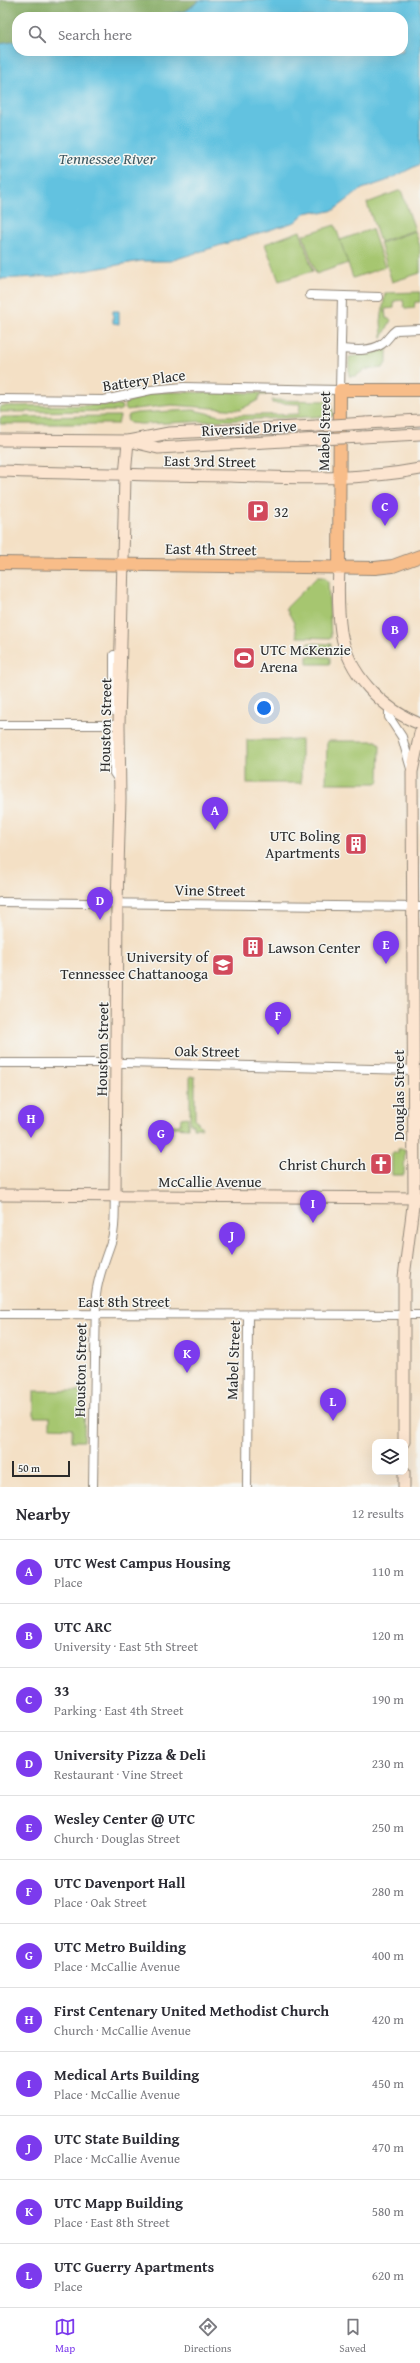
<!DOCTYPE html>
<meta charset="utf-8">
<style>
:root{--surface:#fff;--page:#f7f7f7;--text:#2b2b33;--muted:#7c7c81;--line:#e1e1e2;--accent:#7c3aed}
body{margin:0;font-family:"Gentium Book Plus",serif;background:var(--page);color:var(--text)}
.controls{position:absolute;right:12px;bottom:12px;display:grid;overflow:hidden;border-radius:8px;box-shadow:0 4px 16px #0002}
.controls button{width:36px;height:36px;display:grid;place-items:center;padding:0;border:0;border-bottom:1px solid var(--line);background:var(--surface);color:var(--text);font:20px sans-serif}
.scale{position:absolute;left:12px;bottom:10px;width:58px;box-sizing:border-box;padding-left:4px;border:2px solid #2b2b2b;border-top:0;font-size:11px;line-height:14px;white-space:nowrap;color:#2b2b2b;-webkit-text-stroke:3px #f6f6f2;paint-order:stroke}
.you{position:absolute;left:264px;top:708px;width:14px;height:14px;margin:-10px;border:3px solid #fff;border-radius:50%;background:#1a73e8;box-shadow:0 0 0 6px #1a73e833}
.badge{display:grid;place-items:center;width:26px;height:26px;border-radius:50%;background:var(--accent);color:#fff;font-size:13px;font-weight:700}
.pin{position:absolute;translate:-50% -33px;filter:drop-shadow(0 1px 2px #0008)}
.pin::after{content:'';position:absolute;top:21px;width:14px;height:12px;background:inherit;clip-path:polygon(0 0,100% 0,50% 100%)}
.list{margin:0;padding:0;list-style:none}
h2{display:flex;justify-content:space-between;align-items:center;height:52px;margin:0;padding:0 16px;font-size:17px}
h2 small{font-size:13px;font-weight:400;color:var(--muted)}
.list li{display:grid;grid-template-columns:26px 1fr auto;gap:12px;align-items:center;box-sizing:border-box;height:64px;padding:0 16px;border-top:1px solid var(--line)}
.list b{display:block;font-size:15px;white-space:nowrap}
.list p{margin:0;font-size:13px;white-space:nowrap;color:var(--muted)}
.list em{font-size:13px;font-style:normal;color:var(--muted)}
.icon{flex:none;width:22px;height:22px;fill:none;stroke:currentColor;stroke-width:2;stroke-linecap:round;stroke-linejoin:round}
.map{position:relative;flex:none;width:420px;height:1487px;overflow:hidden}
.search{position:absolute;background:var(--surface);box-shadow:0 4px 16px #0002;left:12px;right:12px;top:12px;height:44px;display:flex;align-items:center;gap:10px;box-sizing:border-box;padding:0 14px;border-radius:16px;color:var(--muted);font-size:15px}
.sheet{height:820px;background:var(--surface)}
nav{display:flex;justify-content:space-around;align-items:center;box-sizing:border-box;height:56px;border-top:1px solid var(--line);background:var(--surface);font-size:11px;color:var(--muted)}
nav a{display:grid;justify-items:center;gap:2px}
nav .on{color:var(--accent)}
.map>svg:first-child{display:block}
.green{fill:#a6c66f;stroke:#68784d}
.forest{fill:#84ab62;stroke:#586b46}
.water{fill:#62c2e0;stroke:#467686}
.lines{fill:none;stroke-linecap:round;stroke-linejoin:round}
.street-casing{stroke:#908678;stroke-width:10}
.secondary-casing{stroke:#908678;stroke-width:13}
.primary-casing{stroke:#908678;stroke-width:14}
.street{stroke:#fff;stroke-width:8}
.secondary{stroke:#fce5d0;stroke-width:11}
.primary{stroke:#f8bd89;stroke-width:12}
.secondary-bridge-casing{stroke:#908678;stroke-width:13;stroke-linecap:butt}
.secondary-bridge{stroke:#fce5d0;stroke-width:11}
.labels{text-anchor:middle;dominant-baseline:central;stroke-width:3;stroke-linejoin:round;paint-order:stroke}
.street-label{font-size:15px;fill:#2b2b2b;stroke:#f6f6f2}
.poi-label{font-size:15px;fill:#2b2b2b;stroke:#f6f6f2;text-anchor:start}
.water-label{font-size:16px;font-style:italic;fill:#3c5861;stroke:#f6f6f2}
</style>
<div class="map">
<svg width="420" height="1487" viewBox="0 0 420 1487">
<rect width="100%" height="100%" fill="#f6f6f2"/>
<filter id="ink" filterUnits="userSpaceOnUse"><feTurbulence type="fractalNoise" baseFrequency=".025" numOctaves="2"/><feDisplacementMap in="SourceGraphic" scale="8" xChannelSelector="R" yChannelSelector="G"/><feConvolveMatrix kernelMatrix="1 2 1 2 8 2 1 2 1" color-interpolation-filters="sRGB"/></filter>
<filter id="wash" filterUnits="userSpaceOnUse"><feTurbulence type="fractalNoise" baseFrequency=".012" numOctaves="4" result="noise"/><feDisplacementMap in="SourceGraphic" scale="16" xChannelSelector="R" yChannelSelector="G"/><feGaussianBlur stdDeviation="0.9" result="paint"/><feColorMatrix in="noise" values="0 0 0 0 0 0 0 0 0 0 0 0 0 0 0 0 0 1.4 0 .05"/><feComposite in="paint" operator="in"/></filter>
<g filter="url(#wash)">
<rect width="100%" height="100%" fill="#f4e0c5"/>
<g class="green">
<path d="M401,190L415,230L380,242L367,203Z"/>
<path d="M335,225L348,263L316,274L303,235Z"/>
<path d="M372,229L385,267L353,278L340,240Z"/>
<path d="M300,231L313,271L279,281L265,244Z"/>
<path d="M415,231L420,246V273L392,282L380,243Z"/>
<path d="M420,292V302H415L414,308L406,309L404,307L403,300L394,301V308L385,309L386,318L391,320L382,338L381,321L385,293Z"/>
<path d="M387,347V361L383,368L364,370L356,376H349V357L376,352Z"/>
<path d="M167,392L266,393V395H260L258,400L240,410L172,405L126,410L124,404L149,393Z"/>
<path d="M272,400L330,401L334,416L141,424L130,423L127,420L129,415L136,413L193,410L221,416L299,414L300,404L272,403Z"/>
<path d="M121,405L122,409L118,411L0,412V406Z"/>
<path d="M120,416L118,424H0V418L3,417Z"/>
<path d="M317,577H323L328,581L331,638L297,637L294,623L286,608Z"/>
<path d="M308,643L331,644L330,651L308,650Z"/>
<path d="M307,656L330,657V664H307Z"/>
<rect x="247" y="740" width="54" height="43"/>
<path d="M327,741H377L380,745L379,781L376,783H326Z"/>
<path d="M190,1076L195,1077V1119L202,1128H193V1124H190Z"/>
<path d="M188,1117V1128L171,1127V1125H180L181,1118Z"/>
<path d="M398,1149H405L404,1175H392V1153H398Z"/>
<path d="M34,1391H85L84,1441H72V1428L50,1427V1417H34Z"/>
</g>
<path class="forest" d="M0,0H200L186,11L152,17H17V41L0,44Z"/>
<g class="water">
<path d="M200,0H420V164L386,181L362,189L334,210L321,213L315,211L305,213L295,222L170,261H141L53,276L0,279V44L17,41V51H403V17H152L186,11Z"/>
<path d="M113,311H119V324L113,323Z"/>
</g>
</g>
<g filter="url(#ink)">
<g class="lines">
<g class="street-casing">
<g id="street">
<path d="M310,295L379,297"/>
<path d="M341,349C354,350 370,352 382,344C388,340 390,334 396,330L420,329"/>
<path d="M0,399L104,400L151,390L184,387L340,390L342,296"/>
<path d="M389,709V717L402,737L411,769"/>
<path d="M114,711V655"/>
<path d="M0,725H114"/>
<path d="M114,734V773L120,782"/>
<path d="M0,902L420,907"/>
<path d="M0,1063H125L413,1070"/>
<path d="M0,1314L420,1315"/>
<path d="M93,1487L96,1295C98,1275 106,1258 112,1239C116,1224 114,1210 115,1196"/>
<path d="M247,1487L248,1315"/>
</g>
</g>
<g class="secondary-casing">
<g id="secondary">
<path d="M366,423L420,420"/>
<path d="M362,437L420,434"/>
<path d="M0,440L128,441L169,433L317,426"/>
<path d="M133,442L158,448L320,439"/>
<path d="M0,471C77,474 153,475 230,476C294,478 357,481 420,469"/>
<path d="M339,567C338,588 338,611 341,632C348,674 382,709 420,724"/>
<path d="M0,1195L420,1198"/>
<path d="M115,1196L117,903L120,799L119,725L125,476L128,441"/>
<path d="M404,1442V1277L414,1198L412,772L420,733"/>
<path d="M404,1472V1487"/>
</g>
</g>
<g class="primary-casing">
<g id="primary">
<path d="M0,563L375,568L393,566L420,556"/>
<path d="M339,567L340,390H420"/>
</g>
</g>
<use href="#street" class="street"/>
<use href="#secondary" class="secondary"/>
<use href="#primary" class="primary"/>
<g class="secondary-bridge-casing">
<g id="secondary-bridge">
<path d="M317,426L366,423"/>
<path d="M320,439L362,437"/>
</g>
</g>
<use href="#secondary-bridge" class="secondary-bridge"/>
</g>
</g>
<defs>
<g id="parking-square" transform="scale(1.15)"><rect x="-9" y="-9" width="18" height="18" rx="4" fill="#d1495b" stroke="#f6f6f2"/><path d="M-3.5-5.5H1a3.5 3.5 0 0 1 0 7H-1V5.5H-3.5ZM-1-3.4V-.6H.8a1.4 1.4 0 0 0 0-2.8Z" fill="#fff"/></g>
<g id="stadium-square" transform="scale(1.15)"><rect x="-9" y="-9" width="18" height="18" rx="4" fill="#d1495b" stroke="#f6f6f2"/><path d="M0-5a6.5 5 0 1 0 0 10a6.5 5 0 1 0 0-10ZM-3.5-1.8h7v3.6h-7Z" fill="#fff"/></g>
<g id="building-square" transform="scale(1.15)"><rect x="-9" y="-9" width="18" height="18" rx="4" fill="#d1495b" stroke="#f6f6f2"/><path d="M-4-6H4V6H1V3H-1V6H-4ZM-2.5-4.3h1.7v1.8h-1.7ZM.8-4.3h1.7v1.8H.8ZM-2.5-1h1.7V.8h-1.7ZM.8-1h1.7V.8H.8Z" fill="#fff"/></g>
<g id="university-square" transform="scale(1.15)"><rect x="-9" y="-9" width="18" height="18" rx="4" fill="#d1495b" stroke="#f6f6f2"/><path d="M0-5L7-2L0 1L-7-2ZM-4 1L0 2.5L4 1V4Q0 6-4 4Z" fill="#fff"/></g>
<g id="church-square" transform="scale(1.15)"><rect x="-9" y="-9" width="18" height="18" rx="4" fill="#d1495b" stroke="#f6f6f2"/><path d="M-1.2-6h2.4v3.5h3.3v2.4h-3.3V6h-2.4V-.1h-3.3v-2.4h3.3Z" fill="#fff"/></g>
</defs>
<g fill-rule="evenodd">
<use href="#parking-square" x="258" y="511"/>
<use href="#stadium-square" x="244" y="658"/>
<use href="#building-square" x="356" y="844"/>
<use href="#building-square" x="253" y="947"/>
<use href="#university-square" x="223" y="965"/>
<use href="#church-square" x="381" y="1164"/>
</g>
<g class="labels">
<g class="street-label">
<text transform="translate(144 380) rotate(-8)">Battery Place</text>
<text transform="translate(249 428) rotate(-3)">Riverside Drive</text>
<text transform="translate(324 431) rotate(-89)">Mabel Street</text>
<text transform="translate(210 461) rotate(1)">East 3rd Street</text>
<text transform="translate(211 549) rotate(1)">East 4th Street</text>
<text transform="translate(105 725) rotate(-89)">Houston Street</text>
<text transform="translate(210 890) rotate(1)">Vine Street</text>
<text transform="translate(102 1049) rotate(-89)">Houston Street</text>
<text transform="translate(207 1051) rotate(1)">Oak Street</text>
<text transform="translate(398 1095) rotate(-90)">Douglas Street</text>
<text x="210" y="1181">McCallie Avenue</text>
<text x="124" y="1301">East 8th Street</text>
<text transform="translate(233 1360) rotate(-88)">Mabel Street</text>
<text transform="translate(80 1370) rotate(-89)">Houston Street</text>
</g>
<g class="poi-label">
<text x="274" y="511">32</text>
<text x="260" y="649">UTC McKenzie<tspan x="260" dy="17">Arena</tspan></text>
<text x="340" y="835" text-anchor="end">UTC Boling<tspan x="340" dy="17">Apartments</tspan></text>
<text x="268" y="947">Lawson Center</text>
<text x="208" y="956" text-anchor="end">University of<tspan x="208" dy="17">Tennessee Chattanooga</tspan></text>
<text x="366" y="1164" text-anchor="end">Christ Church</text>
</g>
<g class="water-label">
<text x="107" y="158">Tennessee River</text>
</g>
</g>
</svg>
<div class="controls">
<button><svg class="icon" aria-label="layers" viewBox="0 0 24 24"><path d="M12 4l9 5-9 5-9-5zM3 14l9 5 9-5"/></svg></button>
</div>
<div class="scale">50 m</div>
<div class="you"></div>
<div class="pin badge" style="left:215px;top:830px">A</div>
<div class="pin badge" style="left:395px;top:649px">B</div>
<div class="pin badge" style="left:385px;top:526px">C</div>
<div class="pin badge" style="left:100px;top:920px">D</div>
<div class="pin badge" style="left:386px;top:964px">E</div>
<div class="pin badge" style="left:278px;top:1035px">F</div>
<div class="pin badge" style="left:161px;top:1153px">G</div>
<div class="pin badge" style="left:31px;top:1138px">H</div>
<div class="pin badge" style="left:313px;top:1223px">I</div>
<div class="pin badge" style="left:232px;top:1255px">J</div>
<div class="pin badge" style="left:187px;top:1373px">K</div>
<div class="pin badge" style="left:333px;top:1421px">L</div>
<div class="search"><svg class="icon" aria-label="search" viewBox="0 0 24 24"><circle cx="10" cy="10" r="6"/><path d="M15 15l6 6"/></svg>Search here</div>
</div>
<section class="sheet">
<h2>Nearby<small>12 results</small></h2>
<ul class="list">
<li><span class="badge">A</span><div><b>UTC West Campus Housing</b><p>Place</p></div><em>110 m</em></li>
<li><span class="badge">B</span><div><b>UTC ARC</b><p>University · East 5th Street</p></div><em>120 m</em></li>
<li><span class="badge">C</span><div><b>33</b><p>Parking · East 4th Street</p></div><em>190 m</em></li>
<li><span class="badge">D</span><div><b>University Pizza &amp; Deli</b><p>Restaurant · Vine Street</p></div><em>230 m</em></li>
<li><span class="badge">E</span><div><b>Wesley Center @ UTC</b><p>Church · Douglas Street</p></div><em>250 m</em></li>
<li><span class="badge">F</span><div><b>UTC Davenport Hall</b><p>Place · Oak Street</p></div><em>280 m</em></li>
<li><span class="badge">G</span><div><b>UTC Metro Building</b><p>Place · McCallie Avenue</p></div><em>400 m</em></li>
<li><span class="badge">H</span><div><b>First Centenary United Methodist Church</b><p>Church · McCallie Avenue</p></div><em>420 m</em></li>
<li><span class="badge">I</span><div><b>Medical Arts Building</b><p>Place · McCallie Avenue</p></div><em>450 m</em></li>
<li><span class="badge">J</span><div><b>UTC State Building</b><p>Place · McCallie Avenue</p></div><em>470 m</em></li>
<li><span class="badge">K</span><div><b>UTC Mapp Building</b><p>Place · East 8th Street</p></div><em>580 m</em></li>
<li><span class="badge">L</span><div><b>UTC Guerry Apartments</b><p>Place</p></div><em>620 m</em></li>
</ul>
</section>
<nav>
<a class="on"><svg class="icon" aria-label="map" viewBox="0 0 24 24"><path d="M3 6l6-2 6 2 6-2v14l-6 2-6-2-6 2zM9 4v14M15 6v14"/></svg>Map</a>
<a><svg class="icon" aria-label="directions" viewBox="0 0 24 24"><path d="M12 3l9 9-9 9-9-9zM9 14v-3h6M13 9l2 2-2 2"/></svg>Directions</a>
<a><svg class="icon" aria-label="saved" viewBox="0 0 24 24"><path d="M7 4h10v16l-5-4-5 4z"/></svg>Saved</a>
</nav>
